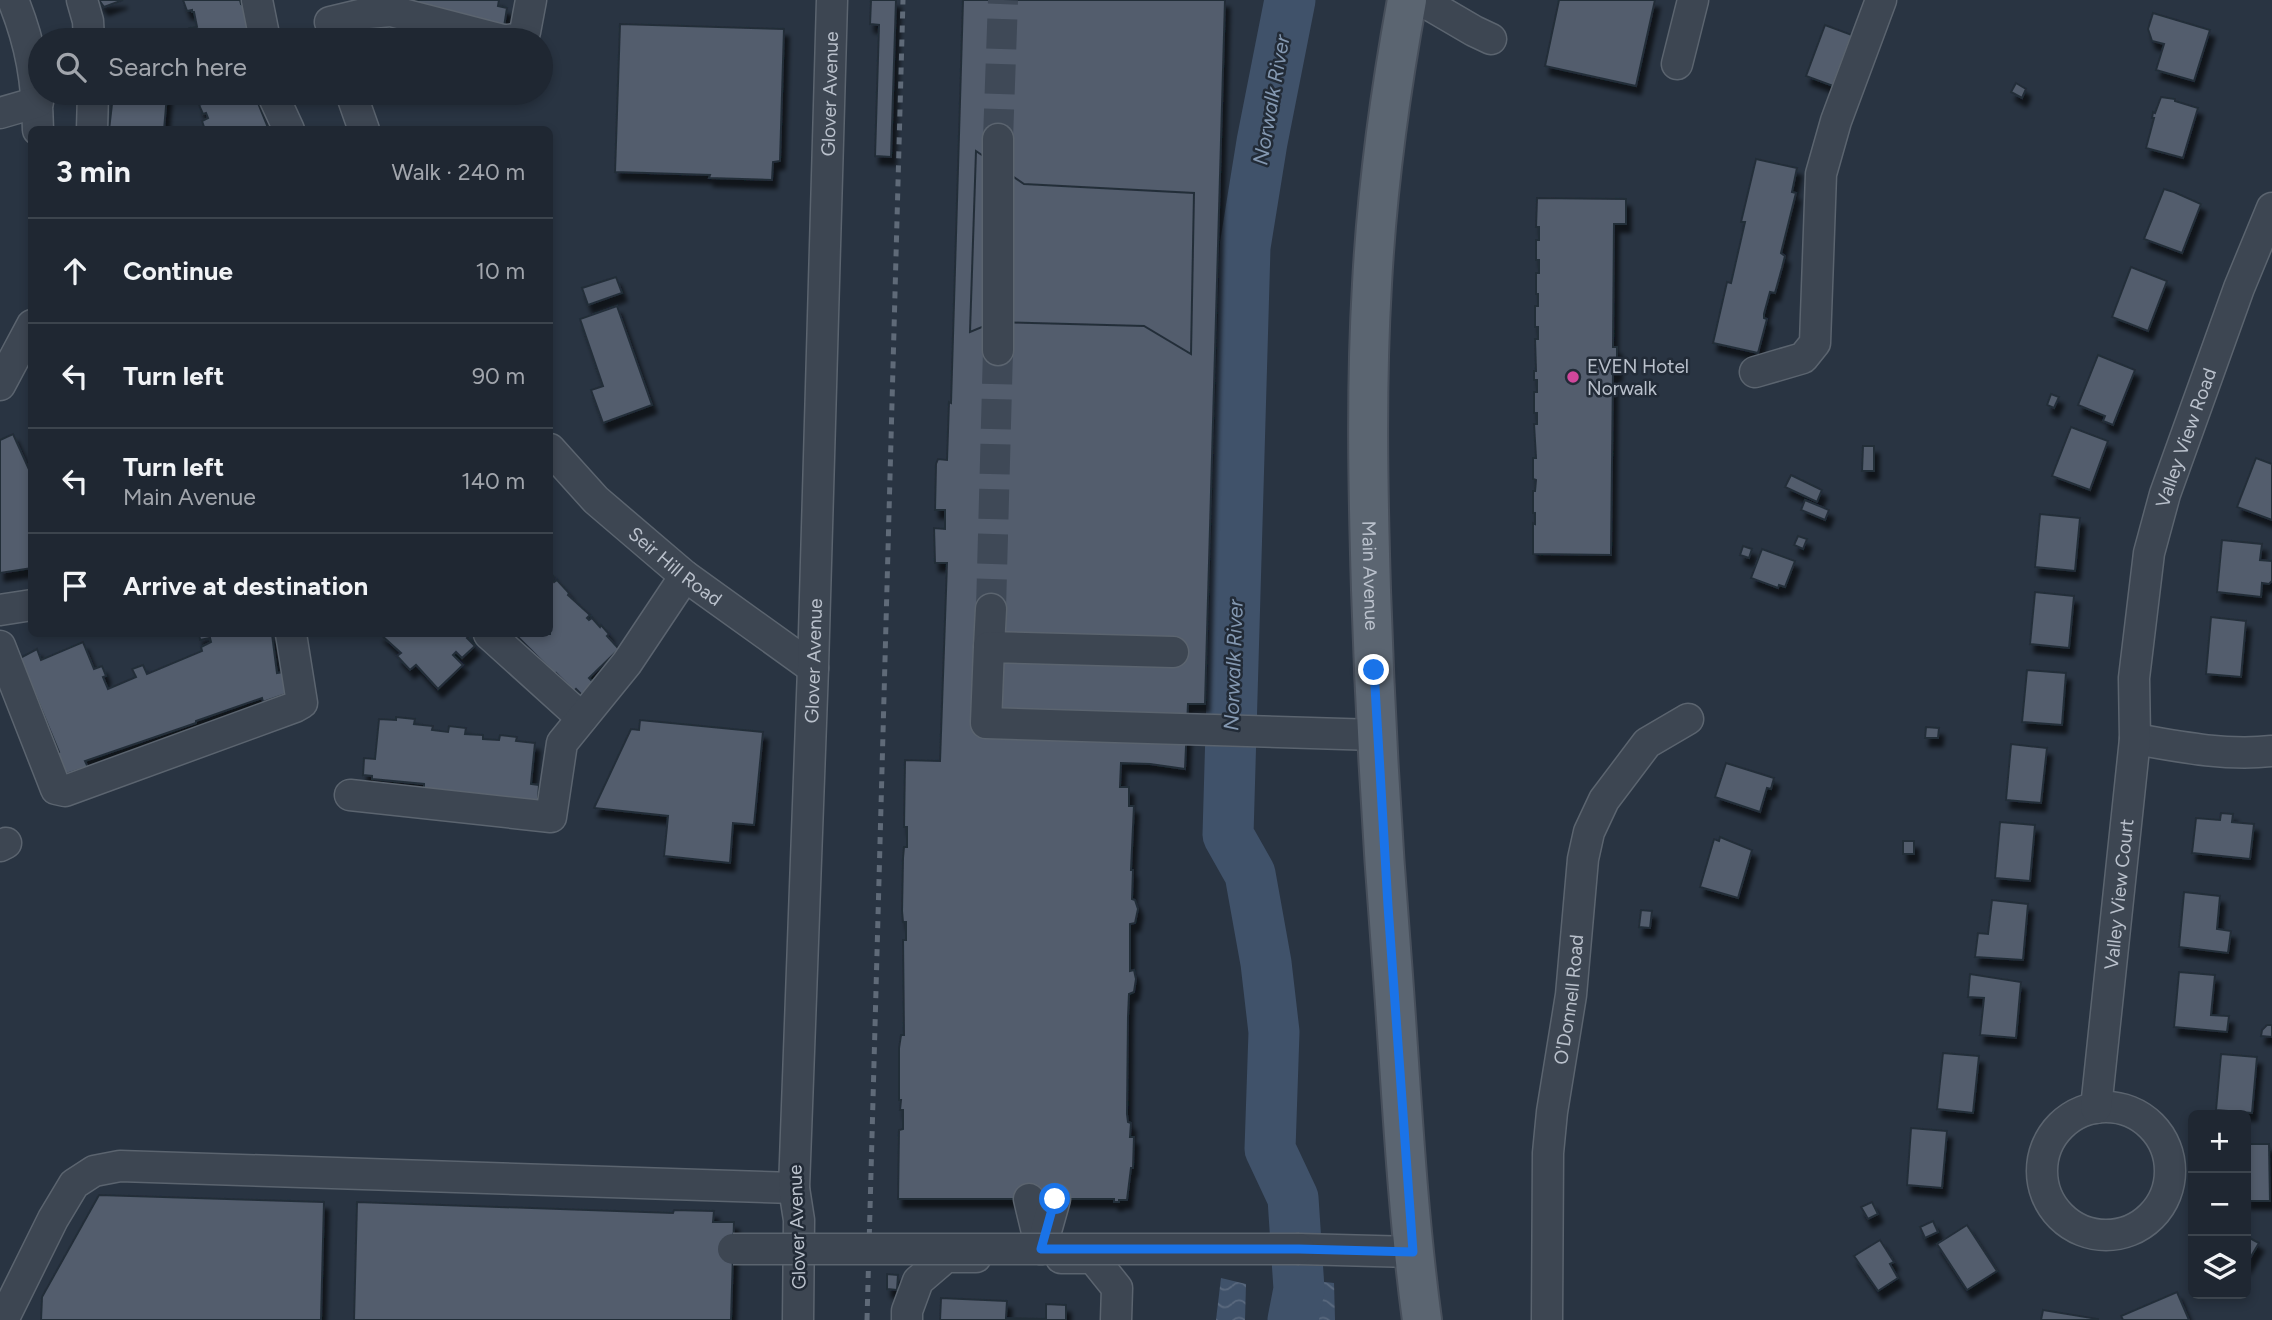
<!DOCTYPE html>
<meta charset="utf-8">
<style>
:root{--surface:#1f2732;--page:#272f3a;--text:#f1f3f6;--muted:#a1a5ac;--line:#3c444d}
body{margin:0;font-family:Figtree,sans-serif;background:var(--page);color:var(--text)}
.controls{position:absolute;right:21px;bottom:21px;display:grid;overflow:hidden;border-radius:10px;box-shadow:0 4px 10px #0003}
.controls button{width:63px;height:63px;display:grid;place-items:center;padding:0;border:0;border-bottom:2px solid var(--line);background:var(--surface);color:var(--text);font:35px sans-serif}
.stop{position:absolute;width:21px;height:21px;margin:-16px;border:5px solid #1a73e8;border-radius:50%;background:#fff}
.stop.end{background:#1a73e8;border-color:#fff;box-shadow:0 2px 7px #0008}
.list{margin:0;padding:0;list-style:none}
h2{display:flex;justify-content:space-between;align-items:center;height:91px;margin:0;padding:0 28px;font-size:30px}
h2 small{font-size:23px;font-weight:400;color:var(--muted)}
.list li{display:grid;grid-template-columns:46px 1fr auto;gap:21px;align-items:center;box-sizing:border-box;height:105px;padding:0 28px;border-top:2px solid var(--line)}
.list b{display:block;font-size:26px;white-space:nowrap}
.list p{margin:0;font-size:23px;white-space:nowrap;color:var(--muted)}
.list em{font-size:23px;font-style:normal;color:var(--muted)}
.icon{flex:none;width:38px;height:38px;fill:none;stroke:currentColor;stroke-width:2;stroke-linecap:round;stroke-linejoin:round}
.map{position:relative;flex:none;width:2272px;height:1320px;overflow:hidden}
.search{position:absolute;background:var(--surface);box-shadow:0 4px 10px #0003;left:28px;top:28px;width:525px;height:77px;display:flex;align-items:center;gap:18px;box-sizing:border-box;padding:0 24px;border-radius:38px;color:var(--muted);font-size:26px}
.panel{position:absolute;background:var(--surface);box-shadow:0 4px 10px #0003;left:28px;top:126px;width:525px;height:511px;border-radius:10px}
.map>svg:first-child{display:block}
.water{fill:url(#water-waves)}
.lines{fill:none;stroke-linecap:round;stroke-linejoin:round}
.river{stroke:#40526a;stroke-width:51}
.building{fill:#525d6d;stroke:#242d39;stroke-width:2;filter:url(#shadow)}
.minor-tunnel{stroke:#3f4957;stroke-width:30;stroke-dasharray:30 15;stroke-linecap:butt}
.minor-casing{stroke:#5b646f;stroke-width:33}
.major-casing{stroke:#474f5b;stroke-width:42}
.minor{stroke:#3d4652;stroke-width:30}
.major{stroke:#5b6571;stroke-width:38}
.rail{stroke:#5f6a78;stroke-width:5;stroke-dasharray:7 7;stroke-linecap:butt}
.minor-bridge-casing{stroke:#5b646f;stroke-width:33;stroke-linecap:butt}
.minor-bridge{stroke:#3d4652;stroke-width:30}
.route{stroke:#1a73e8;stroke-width:9}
.hotel-dot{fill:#d1479c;stroke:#222b37;stroke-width:2.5}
.labels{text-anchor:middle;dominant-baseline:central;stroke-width:5;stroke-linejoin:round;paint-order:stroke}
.street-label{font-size:19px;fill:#bac1cc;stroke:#222b37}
.poi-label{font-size:19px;fill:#bac1cc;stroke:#222b37;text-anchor:start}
.water-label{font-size:21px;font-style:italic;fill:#8498b1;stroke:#222b37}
</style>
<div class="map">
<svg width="2272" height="1320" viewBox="0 0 2272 1320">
<defs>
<pattern id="water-waves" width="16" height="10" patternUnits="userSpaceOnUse" patternTransform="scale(1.75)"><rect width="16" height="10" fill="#40526a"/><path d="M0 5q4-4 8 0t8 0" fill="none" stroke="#5a697e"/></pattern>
<filter id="shadow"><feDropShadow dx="4.5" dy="8" stdDeviation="2" flood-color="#0009"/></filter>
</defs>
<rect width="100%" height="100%" fill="#293442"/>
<g class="water">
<path d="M1221,1278L1246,1284L1245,1320H1216Z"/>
<path d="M1287,1278L1334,1283L1335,1320H1275Z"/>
</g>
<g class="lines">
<path class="river" d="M1290,0L1262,142L1245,247L1228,835L1250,874L1266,963L1274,1032L1270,1149L1293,1198L1299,1289L1293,1320"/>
</g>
<g class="building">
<path d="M99,0H123L104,7Z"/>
<path d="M183,0H240L241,4L246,7L250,40H192L189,28L197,27L194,12H192V10L187,11Z"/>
<path d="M416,0H499L498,6L507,8L504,27L414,11Z"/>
<path d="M871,0H896L891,157L875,156L879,25L870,24Z"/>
<path d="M963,0H1225L1205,704H1188L1185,769L1150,764L1121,763L1120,787H1129V806H1134L1131,870H1133L1132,899L1135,900L1138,909L1135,923L1130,924V971L1134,970L1136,979L1134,992L1129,994L1128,1017L1127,1114L1128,1122L1131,1123L1130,1137H1134L1133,1168H1131L1127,1200H1119V1202H1114V1199H898L899,1130L903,1129V1110H900L901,1100H899V1048L901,1035H904L903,940H906V922H903L902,911L903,858L904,847H907V827H904L905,760L940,761L947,563H935L934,528L945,529V510H935L936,464L938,459L947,460L949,402L951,403Z"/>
<path d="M1559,0H1655L1636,86L1545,66Z"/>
<path d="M2153,13L2210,30L2194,81L2156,70L2164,44L2152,41L2148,29Z"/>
<path d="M620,24L784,29L780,161L773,162L772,180L709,178L710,175L615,172Z"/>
<path d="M1825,25L1852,35L1833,86L1806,76Z"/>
<path d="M111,31L158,35L157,40H106Z"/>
<path d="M2016,83L2026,89L2022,98L2011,92Z"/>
<path d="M154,93L167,95L164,130H109L112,104L109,100L110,94Z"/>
<path d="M227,93H254L269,130H205L202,121L208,118L206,113L203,114L199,105Z"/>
<path d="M2161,97L2175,99V101L2198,108L2183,158L2146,148L2154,118H2152L2153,112L2155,113Z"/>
<path d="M976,151L1024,184L1194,193L1191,354L1144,326L994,322L970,332Z"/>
<path d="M1756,159L1797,168L1792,192L1796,193L1781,253L1785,256L1782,268L1775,293L1770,292L1764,314V318L1767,319L1758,353L1713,343L1727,282L1731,283L1745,222H1741Z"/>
<path d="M2164,189L2174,192L2201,204L2182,253L2144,239Z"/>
<path d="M1537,198L1626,199V224H1614L1613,347H1617V373H1613L1611,555L1533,554V523L1535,524V513H1533V491H1535L1536,480L1533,479V458H1536L1534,424H1537V413H1534V392H1537V380H1534V371H1536L1535,339H1538V327H1535V306H1538V294H1536V273H1539V260H1536V240H1539V227H1536Z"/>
<path d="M2131,267L2167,281L2148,331L2112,317Z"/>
<path d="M616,277L622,293L588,305L582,288Z"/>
<path d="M617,306L652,405L603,423L591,390L603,386L580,319Z"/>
<path d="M2098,355L2135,370L2113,425L2103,421L2105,416L2078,405Z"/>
<path d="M2051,394L2059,397L2054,408L2047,405Z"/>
<path d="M2071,427L2108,441L2090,490L2052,476Z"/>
<path d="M13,434L32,476V568L0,573V440Z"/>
<path d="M1863,446H1874V471H1862Z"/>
<path d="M2256,458L2272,464V520L2237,507Z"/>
<path d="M1791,475L1822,490L1817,502L1785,487Z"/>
<path d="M1805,500L1829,510L1825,520L1801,510Z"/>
<path d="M2040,514L2080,518L2075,571L2035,567Z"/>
<path d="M1798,536L1807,539L1803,549L1794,545Z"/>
<path d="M2222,540L2262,544L2260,560L2272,561V581L2269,584L2262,583L2261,597L2217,592Z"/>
<path d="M1743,546L1752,549L1749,558L1740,555Z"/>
<path d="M1762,549L1795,561L1785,587L1779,585L1778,588L1751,578Z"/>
<path d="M550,572L554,577L552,579L554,582L557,580L569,593L568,595L590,615L587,618L589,620L592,618L600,627L601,625L609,634L607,636L619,649L589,678L595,684L583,696L576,689L574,691L556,673L555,674L517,636L518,634H550Z"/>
<path d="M2035,592L2074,596L2069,648L2030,644Z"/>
<path d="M2211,617L2246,621L2241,677L2206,674Z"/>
<path d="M199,634H272L277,673L283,672L286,694L263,702L262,698L196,721V723L85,761L88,767L66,774L57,753L59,752L20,658L37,649L41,660L83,642L94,669L102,666L106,676L103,677L108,689L136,677L132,669L143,665L147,674L202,651L201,647L211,642L210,638L200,640Z"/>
<path d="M380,634H467L469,636L467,638L475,646L462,658L456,652L453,655L463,665L438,689L416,665L410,670L397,656L401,653Z"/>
<path d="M2027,670L2066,673L2062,725L2022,722Z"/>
<path d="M396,717L415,719L414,724L433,726L432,730L448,732L449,726L466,728L465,734L483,735V739L499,740L500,735L517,737L516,741L535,743L531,784L539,785L538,801L424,789V784L372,779V776L363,775L364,758L375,759L379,719L396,720Z"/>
<path d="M640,720L763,732L754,825L733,823L730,863L664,856L668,816L594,808L631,729L639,730Z"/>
<path d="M1926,727L1939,728L1938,738H1925Z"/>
<path d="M2011,744L2047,748L2041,803L2006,800Z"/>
<path d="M1726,763L1774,778L1771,789L1767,788L1760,812L1715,797Z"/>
<path d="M2221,813L2233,814L2232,822L2254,824L2250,859L2192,853L2196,818L2220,820Z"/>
<path d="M2000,822L2035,825L2030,881L1995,878Z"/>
<path d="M1720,837L1752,850L1738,898L1700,887L1714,839L1719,841Z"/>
<rect x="1903" y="841" width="11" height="13"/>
<path d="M2184,892L2220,896L2217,929L2231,931L2228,953L2179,947Z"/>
<path d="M1992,900L2028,904L2023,960L1975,957L1978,933L1988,934Z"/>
<path d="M1641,910L1652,911L1650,928L1639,927Z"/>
<path d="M2179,972L2215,975L2211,1015L2229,1016L2227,1032L2174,1027Z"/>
<path d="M1970,974L2021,982L2016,1038L1980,1035L1984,998L1968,997Z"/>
<path d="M2267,1025H2272V1037L2261,1036L2262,1030Z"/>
<path d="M1943,1053L1979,1056L1973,1113L1937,1109Z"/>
<path d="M2221,1054L2257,1057L2252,1113L2216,1110Z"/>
<path d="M1911,1128L1947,1131L1942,1188L1907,1185Z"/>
<path d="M2246,1144H2269L2270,1201H2246Z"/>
<path d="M99,1195L324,1202L321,1320H41L42,1297Z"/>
<path d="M357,1202L673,1213L674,1210L714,1211L713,1222H734L731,1320H354Z"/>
<path d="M1872,1202L1878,1214L1868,1219L1861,1207Z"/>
<path d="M1933,1221L1938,1232L1925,1238L1920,1227Z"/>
<path d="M1967,1225L1997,1271L1967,1290L1937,1244Z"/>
<path d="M2246,1236L2259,1243L2246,1265Z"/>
<path d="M1880,1240L1894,1262L1890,1264L1898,1278L1878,1291L1854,1256Z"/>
<path d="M887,1274L898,1275L897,1290L887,1289Z"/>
<path d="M2177,1292L2189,1320H2123L2121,1316Z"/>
<path d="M941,1298L1007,1301L1006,1318L1046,1319V1304L1066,1305V1320H940Z"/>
<path d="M2043,1310L2098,1319V1320H2041Z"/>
</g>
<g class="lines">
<g class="minor-tunnel">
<path d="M998,139L1003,0"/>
<path d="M991,609L998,350"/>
</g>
<g class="minor-casing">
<g id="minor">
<path d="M13,0C31,44 37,82 38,130"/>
<path d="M82,0L88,21L89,40"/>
<path d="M257,0L265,40"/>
<path d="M1421,0L1474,31L1491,39"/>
<path d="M330,22L368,13L391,11L503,40"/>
<path d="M507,40L521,38L525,32L531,0"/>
<path d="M1677,64L1693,0"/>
<path d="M272,93L289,130"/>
<path d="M351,93L364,130"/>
<path d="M0,113L38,102"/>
<path d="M92,130L93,93"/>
<path d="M998,139V350"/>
<path d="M1755,372L1803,358L1815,343L1821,174L1836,121L1881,0"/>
<path d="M0,385L32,325"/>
<path id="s1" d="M550,449L596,500L685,576L813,668"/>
<path d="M0,610L32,605"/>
<path d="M489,634L582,718"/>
<path d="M0,646L56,789L65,791L295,707L302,703L291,634"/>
<path d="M989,647L991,609"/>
<path d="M1173,652L989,647L986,723L1376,735"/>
<path d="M2135,739C2180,747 2226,756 2272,751"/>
<path d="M350,795L551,817L562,743L627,663L685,576"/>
<path d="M0,846L6,843"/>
<circle cx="2106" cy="1171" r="64"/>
<path id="s2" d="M2096,1108L2135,739L2134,678L2149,553L2165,494L2239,288L2272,208"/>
<path d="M1029,1199L1040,1245"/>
<path d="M1041,1249L1055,1199"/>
<path d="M1299,1249L1413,1252"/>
<path d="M1061,1258H1093L1117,1288L1116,1320"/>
<path d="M3,1320L53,1219L74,1184L94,1171L120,1166L794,1188"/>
<path id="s3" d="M798,1320L799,1220L794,1188L813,668L832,0"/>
<path d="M907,1320V1311L918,1281L946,1257H976"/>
<path id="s4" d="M1547,1320L1548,1153L1552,1112L1571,995L1583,859L1589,832L1604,800L1647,743L1688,719"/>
</g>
</g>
<g class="major-casing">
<g id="major">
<path id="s5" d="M1407,0C1390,93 1377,189 1372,284C1366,386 1368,488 1371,590C1375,714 1382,838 1392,962C1401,1081 1406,1201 1422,1320"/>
</g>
</g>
<use href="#minor" class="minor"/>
<use href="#major" class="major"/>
<path class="rail" d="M867,1320L903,0"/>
<g class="minor-bridge-casing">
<path id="minor-bridge" d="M733,1249H1299"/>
</g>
<use href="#minor-bridge" class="minor-bridge"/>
</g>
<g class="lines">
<path class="route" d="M1055,1199L1041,1249H1299L1413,1252L1388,906L1374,670"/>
</g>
<circle class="hotel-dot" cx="1573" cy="377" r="7"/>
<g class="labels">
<g class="street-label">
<text stroke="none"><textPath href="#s3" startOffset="1227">Glover Avenue</textPath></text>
<text stroke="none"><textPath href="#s2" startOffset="679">Valley View Road</textPath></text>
<text stroke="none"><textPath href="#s1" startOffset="172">Seir Hill Road</textPath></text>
<text stroke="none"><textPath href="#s5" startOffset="578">Main Avenue</textPath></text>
<text stroke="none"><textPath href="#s3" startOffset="660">Glover Avenue</textPath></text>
<text stroke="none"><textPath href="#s2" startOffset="215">Valley View Court</textPath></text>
<text stroke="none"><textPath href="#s4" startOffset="322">O'Donnell Road</textPath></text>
<text transform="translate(797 1227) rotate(-92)">Glover Avenue</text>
</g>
<g class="poi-label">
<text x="1587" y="366">EVEN Hotel<tspan x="1587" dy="22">Norwalk</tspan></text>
</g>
<g class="water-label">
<text transform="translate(1271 100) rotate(-80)">Norwalk River</text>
<text transform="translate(1233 665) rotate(-88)">Norwalk River</text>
</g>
</g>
</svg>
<div class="controls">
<button>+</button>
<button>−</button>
<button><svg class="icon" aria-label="layers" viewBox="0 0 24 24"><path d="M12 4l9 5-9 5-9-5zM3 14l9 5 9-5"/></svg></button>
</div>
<div class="stop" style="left:1055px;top:1199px"></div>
<div class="stop end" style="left:1374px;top:670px"></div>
<div class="search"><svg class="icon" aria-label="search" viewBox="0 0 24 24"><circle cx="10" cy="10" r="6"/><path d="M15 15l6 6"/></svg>Search here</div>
<section class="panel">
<h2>3 min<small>Walk · 240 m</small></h2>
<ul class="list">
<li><svg class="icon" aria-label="ahead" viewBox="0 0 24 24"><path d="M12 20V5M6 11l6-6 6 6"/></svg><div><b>Continue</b></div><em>10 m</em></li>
<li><svg class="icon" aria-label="left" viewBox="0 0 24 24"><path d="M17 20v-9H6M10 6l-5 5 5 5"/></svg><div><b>Turn left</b></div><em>90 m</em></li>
<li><svg class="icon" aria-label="left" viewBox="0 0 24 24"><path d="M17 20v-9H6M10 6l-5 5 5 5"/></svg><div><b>Turn left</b><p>Main Avenue</p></div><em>140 m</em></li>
<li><svg class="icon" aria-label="arrive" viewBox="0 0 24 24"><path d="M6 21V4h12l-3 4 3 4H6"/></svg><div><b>Arrive at destination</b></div></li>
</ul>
</section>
</div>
